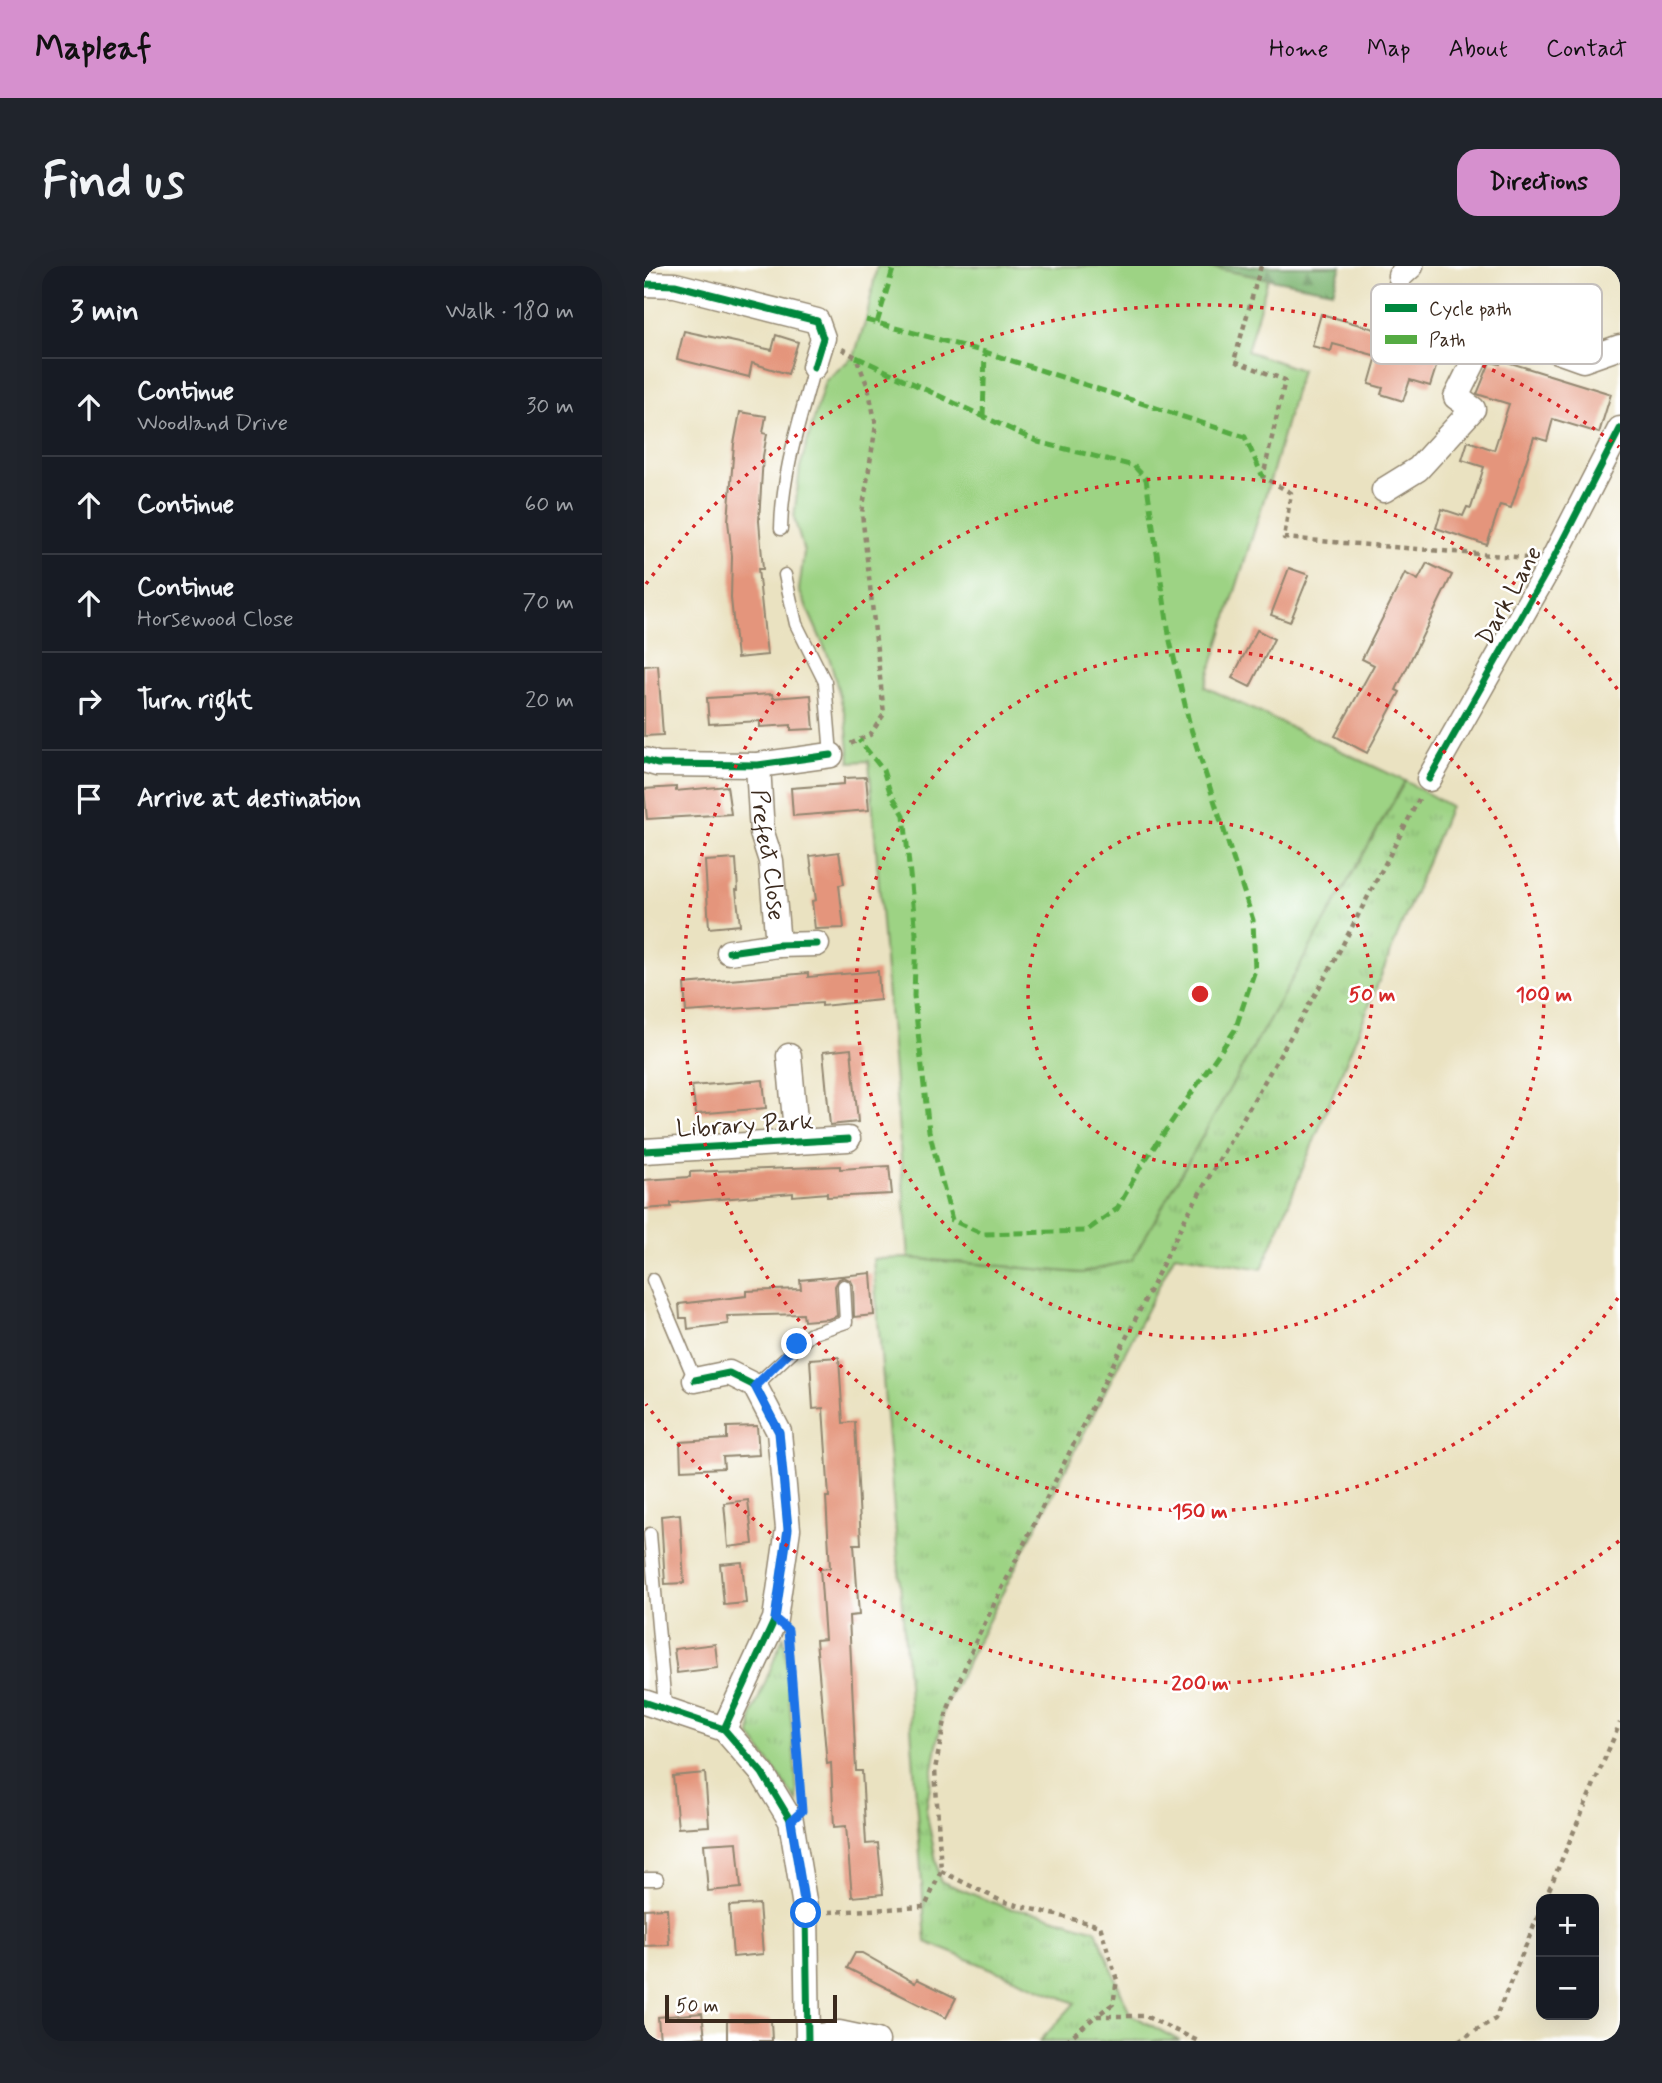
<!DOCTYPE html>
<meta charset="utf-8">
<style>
:root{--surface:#171b24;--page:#20242c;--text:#f1f3f6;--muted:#9ea1a6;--line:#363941;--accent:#d690ce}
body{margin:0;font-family:Mynerve,sans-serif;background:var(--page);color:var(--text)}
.controls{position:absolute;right:21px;bottom:21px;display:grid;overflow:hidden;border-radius:14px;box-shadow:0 7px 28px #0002}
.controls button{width:63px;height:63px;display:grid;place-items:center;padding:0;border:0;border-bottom:2px solid var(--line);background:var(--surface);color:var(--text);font:35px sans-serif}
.scale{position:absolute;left:21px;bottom:18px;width:172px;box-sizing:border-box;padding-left:7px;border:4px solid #3b2a1e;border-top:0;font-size:19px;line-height:24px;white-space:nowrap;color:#3b2a1e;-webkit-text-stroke:5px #fff;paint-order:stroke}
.stop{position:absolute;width:21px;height:21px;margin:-16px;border:5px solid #1a73e8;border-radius:50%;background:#fff}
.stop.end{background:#1a73e8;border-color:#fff;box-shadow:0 2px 7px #0008}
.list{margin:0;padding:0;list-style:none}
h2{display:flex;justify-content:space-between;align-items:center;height:91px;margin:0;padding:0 28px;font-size:30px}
h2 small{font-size:23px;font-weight:400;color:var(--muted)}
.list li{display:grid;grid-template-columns:46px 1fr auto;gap:21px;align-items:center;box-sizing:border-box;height:98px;padding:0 28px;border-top:2px solid var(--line)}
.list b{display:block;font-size:26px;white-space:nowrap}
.list p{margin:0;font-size:23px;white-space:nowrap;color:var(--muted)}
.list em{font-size:23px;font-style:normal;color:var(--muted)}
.icon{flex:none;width:38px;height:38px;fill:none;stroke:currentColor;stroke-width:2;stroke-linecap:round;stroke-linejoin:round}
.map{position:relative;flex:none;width:976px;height:1775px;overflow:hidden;border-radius:21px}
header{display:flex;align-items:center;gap:42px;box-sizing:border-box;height:98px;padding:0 35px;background:var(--accent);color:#111}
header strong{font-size:33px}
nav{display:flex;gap:38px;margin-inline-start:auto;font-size:24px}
.intro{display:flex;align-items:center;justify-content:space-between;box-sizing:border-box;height:168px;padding:0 42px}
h1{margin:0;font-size:49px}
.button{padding:18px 32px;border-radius:21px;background:var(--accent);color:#111;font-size:24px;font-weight:700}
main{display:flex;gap:42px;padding:0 42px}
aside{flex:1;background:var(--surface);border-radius:21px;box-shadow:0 7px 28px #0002}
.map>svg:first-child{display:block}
.grass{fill:url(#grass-tufts);stroke:#6c7e51;stroke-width:2}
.forest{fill:url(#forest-firs);stroke:#5c7048;stroke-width:2}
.park{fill:#9dd384;stroke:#6c7e51;stroke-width:2}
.building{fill:#e4957c}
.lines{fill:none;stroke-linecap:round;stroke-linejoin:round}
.lane-casing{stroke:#928670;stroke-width:15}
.street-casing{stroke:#928670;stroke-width:27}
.path{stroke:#928670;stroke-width:4.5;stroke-dasharray:5 5;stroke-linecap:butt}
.lane{stroke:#fff;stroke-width:12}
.street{stroke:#fff;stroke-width:24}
.quiet{stroke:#55ab43;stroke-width:5;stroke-dasharray:10 5;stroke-linecap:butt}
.cycleway-casing{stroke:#fff;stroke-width:11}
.cycleway{stroke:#00873e;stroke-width:7}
.route{stroke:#1a73e8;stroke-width:9}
.ring{fill:none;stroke:#d62828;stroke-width:3.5;stroke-dasharray:3.5 7}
.labels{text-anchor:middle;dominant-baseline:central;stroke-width:5;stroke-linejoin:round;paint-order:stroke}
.street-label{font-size:24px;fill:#3b2a1e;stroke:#fff}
.key{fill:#fff;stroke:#c4bfbc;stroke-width:2}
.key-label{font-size:19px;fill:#3b2a1e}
.centre{fill:#d62828;stroke:#fff;stroke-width:3.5}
.ring-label{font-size:21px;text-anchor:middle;font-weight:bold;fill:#d62828;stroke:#fff;stroke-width:5;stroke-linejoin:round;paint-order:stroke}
</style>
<header>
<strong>Mapleaf</strong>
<nav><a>Home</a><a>Map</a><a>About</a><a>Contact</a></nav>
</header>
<div class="intro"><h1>Find us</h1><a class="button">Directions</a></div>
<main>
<aside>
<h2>3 min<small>Walk · 180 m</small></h2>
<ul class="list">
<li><svg class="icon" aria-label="ahead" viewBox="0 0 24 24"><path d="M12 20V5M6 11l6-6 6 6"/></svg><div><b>Continue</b><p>Woodland Drive</p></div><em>30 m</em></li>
<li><svg class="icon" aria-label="ahead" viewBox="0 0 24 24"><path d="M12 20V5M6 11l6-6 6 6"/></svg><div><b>Continue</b></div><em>60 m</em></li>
<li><svg class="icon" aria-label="ahead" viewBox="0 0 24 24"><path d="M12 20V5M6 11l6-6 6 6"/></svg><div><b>Continue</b><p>Horsewood Close</p></div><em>70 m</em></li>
<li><svg class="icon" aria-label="right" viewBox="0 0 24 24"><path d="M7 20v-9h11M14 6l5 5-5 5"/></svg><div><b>Turn right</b></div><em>20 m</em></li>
<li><svg class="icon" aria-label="arrive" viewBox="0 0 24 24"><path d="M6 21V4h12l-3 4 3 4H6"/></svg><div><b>Arrive at destination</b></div></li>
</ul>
</aside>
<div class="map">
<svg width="976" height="1775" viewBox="0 0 976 1775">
<defs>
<pattern id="grass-tufts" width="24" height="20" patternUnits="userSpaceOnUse" patternTransform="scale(1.75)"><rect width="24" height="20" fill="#9dd384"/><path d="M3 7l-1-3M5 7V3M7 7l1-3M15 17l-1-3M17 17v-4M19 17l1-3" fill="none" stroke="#88b572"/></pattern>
<pattern id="forest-firs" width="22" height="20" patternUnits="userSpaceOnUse" patternTransform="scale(1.75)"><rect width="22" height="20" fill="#7eb572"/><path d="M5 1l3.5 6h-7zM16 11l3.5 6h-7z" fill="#68935d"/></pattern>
</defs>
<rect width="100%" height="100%" fill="#fff"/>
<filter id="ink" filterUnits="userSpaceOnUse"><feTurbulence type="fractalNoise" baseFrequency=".0143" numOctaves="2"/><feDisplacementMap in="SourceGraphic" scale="14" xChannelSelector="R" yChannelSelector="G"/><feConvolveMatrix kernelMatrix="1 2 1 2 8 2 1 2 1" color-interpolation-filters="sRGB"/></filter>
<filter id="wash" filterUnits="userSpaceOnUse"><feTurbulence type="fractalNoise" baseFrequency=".00686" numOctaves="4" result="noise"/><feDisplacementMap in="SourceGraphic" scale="28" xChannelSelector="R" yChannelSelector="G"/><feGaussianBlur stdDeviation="1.57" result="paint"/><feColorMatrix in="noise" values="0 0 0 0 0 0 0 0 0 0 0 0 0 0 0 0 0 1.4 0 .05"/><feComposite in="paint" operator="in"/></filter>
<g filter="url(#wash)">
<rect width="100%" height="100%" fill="#eae2c1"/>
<g class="grass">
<path d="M761,515L806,540L618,1003L531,988L299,1444L282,1544L296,1615L363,1642L398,1648L452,1664L486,1748L536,1775H396L431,1737L282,1676L262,1389L229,993L265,992L438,1007L488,993Z"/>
<path d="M140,1369L154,1537L107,1470L108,1449Z"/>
</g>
<path class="forest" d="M559,0H697L689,25Z"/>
<path class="park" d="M233,0H559L624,13L603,85L657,104L628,208L561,421L761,515L488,994L438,1007L265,992L225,495L206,496L202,453L186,394L155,324L160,286L150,252L156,201L181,115L210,90L222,54Z"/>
<g id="blocks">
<g class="building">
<path d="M677,48L741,66L746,49L771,57L763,83L795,92L786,120L766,114L759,135L737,128L739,122L725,118L733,90L689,78L687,85L668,80Z"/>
<path d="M40,65L128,84L132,69L154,76L144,108L108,97L105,111L33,93Z"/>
<path d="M857,94L967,128L955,167L909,153L903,175L890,171L867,242L856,239L843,279L792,262L798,243L819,250L823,241L827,242L840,201L818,194L824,175L850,184L865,138L833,128L846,96L856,98Z"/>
<path d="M96,146L122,150L119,167L123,168L119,190L115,255L119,303H114L123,389L93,392L87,332L88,290L84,255L90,178Z"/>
<path d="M783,297L808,309L752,424L756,426L723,487L691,470L730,399L718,393L761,307L774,314Z"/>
<path d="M645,302L665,309L646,356L627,349Z"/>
<path d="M613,364L630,373L606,421L588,412Z"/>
<path d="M14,399L19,469L0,470V400Z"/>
<path d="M128,428L129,432L167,429L170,463L147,464V459L116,461V455L65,458L63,432Z"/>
<path d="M222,511L225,544L149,550L147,522L200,518V512Z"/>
<path d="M83,520L87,548L3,553L0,523L32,521V525Z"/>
<path d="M195,586L200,618L195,619L200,662L171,663L168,635L172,634L166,590Z"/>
<path d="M92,593L94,624H92L96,659L65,662L61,595Z"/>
<path d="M234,705L236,734L178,740V737L42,746L40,718L164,707V711Z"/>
<path d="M207,783L214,856L186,859L179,786Z"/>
<path d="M119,814L122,842L52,848L48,820Z"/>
<path d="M196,900V903L245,900L248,928L183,931V927L149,930V927L27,937V941L0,943V914L46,911V906Z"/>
<path d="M227,1007L230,1049L210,1051L209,1019L207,1015L200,1011L195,1013L191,1020L193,1050L184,1053L160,1055L159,1048L83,1050L84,1058L44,1063L43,1052H36L35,1038L102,1030V1025L157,1023L156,1014Z"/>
<path d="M195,1091L199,1157L211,1156L217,1278H210L215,1349L205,1350L212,1505H218L222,1578L234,1577L239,1628L208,1631L202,1560L190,1561L187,1497L183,1498L172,1374L181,1373L176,1303L186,1302L182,1231H185L179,1142L169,1143L166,1093Z"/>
<path d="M113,1160L115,1189L79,1191L80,1202L37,1204L36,1176L83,1173V1161Z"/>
<path d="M104,1234L109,1278L84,1281L80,1237Z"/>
<path d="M36,1248L40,1317L21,1318L17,1250Z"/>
<path d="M98,1296L102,1337L80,1339L76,1298Z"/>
<path d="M71,1378L74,1402L33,1407L30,1383Z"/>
<path d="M61,1507L65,1560L34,1562L29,1510Z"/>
<path d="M93,1576L97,1622L64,1625L60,1578Z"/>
<path d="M115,1638L119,1688L89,1691L85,1640Z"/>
<path d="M23,1642L25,1679L0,1680V1643Z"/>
<path d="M211,1687H218L271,1717L273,1713L312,1732L302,1752L203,1702Z"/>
<path d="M58,1747L61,1771L16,1775L14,1751Z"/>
<path d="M127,1754L128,1775H83V1755Z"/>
</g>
</g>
</g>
<g filter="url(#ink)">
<use href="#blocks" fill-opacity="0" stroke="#928670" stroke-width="2"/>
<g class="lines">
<g class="lane-casing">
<g id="lane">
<path d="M137,263C138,206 156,155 170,101"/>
<path d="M141,309L152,358L181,416L187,489"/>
<path d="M9,1014L51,1114"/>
<path d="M111,1120L167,1068L202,1056L200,1020"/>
<path d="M6,1268L21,1441"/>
<path d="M0,1613H13"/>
</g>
</g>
<g class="street-casing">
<g id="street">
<path d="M756,10L767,0"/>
<path d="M0,18L31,19L173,55L179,72L170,101"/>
<path d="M740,224L774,203L829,143L812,131L835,85L865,72L905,82L939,94L976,81"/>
<path d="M0,494L13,498L114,499L187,489"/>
<path id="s1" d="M114,499L118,567L127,595L134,679"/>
<path d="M785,513L904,303L976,163"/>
<path d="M85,686L134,679L173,678"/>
<path d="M145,790L153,876"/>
<path d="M0,885L204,873"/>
<path d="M51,1114L85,1107L111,1120L135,1166L144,1263L131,1353L80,1463"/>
<path d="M0,1436L80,1463L118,1507L147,1555L162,1647L164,1775"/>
<path d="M164,1772L195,1767L233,1775"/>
</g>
</g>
<g class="path">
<path d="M617,0L590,95L641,114L619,211L647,227L640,272L883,292"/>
<path d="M198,83L212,91L224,121L232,159L218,247L240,448L226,469L206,478"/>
<path d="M145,1380L156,1525"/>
<path d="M297,1605L357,1635L456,1660L473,1714L469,1738L452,1750"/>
<path d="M901,1633L976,1457"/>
<path d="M185,1646L281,1641L297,1605L291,1503L303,1445L331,1377L543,949L687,701L775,533"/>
<path d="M422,1775L452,1750H501L554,1775"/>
<path d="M814,1775L851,1753L897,1643"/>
</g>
<use href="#lane" class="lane"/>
<use href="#street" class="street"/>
<g class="quiet">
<path d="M222,54L341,86L601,171L619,211"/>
<path d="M233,57L250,0"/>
<path d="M212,91L394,176L490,200L502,213L526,375L546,460L609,654L611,704L591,764L497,900L473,943L442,965L339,968L308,954L285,865L270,730L272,668L260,549L246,526L239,504L215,474"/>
<path d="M339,151L341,86"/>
</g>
<g class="cycleway-casing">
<g id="cycleway">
<path d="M0,18L31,19L173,55L179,72L170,101"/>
<path d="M0,494L13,498L114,499L187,489"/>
<path d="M785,513L904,303L976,163"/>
<path d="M85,686L134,679L173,678"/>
<path d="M0,885L204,873"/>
<path d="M51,1114L85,1107L111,1120L135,1166L144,1263L131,1353L80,1463"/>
<path d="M0,1436L80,1463L118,1507L147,1555L162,1647L164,1775"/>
</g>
</g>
<use href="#cycleway" class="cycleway"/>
</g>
</g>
<g class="lines" filter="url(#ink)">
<path class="route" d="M153,1078L111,1120L135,1166L144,1263L131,1353L144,1364L158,1545L147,1555L162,1647"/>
</g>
<g class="ring">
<circle cx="556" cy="728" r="172"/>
<circle cx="556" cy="728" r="344"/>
<path d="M974 1032A517 517 0 1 1 974 424"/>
<path d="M975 1275A689 689 0 0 1 2 1138M2 318A689 689 0 0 1 975 181"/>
</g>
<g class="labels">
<g class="street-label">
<text transform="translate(866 330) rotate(-61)">Dark Lane</text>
<text stroke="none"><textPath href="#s1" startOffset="91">Prefect Close</textPath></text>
<text transform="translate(101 860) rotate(-3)">Library Park</text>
</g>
</g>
<rect x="727" y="18" width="231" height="80" rx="10" class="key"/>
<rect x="741" y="38" width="32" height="8" fill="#00873e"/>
<rect x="741" y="69" width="32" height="9" fill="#55ab43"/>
<g class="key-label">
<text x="785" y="49">Cycle path</text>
<text x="785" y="80">Path</text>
</g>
<circle cx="556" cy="728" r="10" class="centre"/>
<g class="ring-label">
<text x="728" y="735">50 m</text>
<text x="900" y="735">100 m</text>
<text x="556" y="1252">150 m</text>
<text x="556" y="1424">200 m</text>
</g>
</svg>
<div class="controls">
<button>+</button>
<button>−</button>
</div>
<div class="scale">50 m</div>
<div class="stop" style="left:162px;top:1647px"></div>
<div class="stop end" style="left:153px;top:1078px"></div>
</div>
</main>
